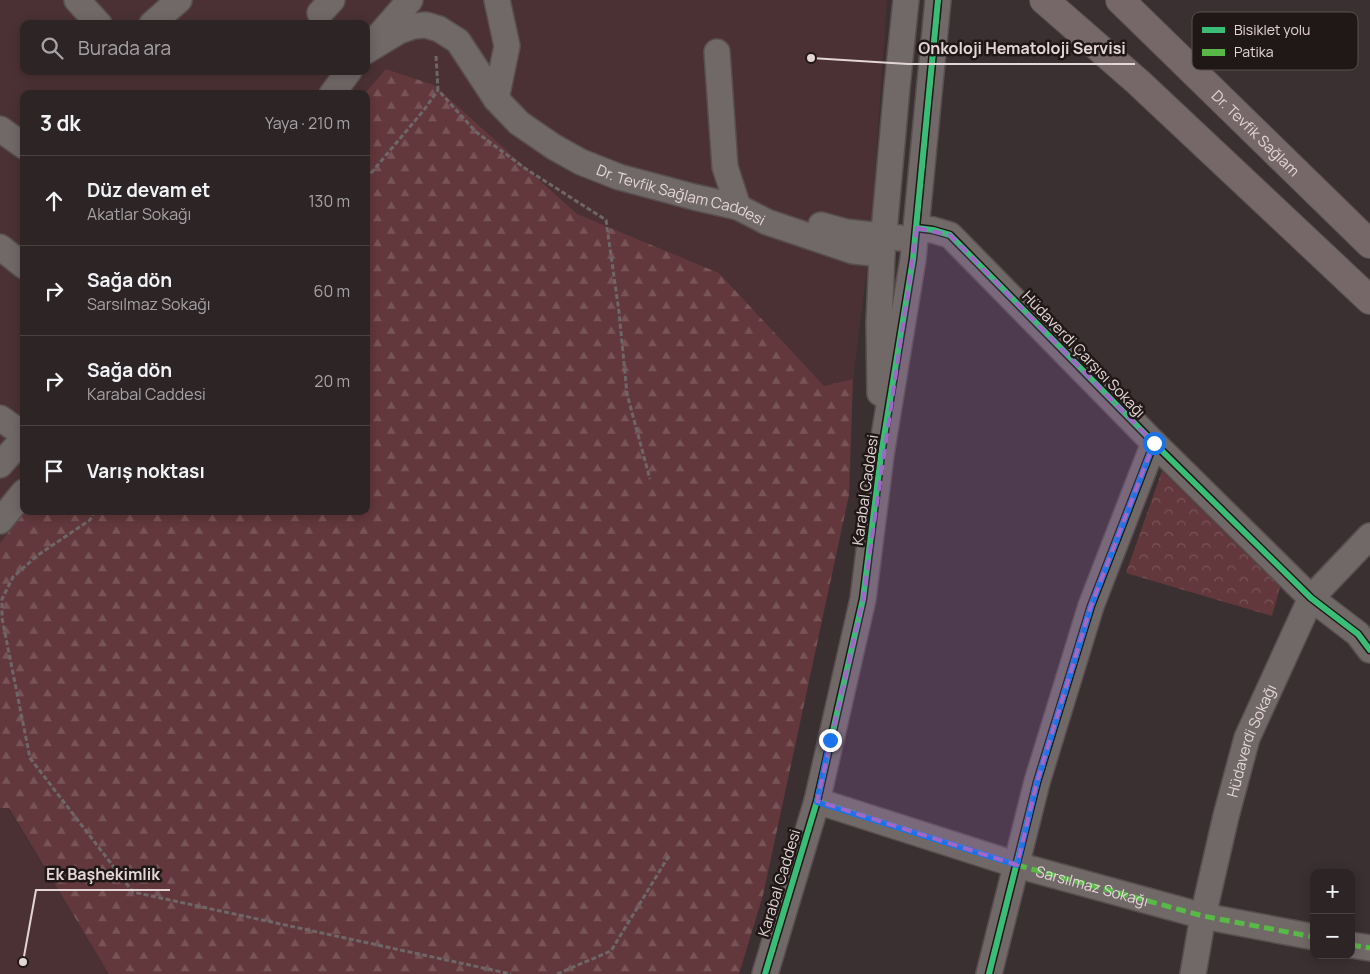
<!DOCTYPE html>
<html lang="tr">
<meta charset="utf-8">
<style>
:root{--surface:#2c2425;--page:#342c2d;--text:#f1f3f6;--muted:#a6a4a7;--line:#484142}
body{margin:0;font-family:Manrope,sans-serif;background:var(--page);color:var(--text)}
.controls{position:absolute;right:15px;bottom:15px;display:grid;overflow:hidden;border-radius:10px;box-shadow:0 2px 12px #0003}
.controls button{width:45px;height:45px;display:grid;place-items:center;padding:0;border:0;border-bottom:1px solid var(--line);background:var(--surface);color:var(--text);font:25px sans-serif}
.stop{position:absolute;width:15px;height:15px;margin:-11px;border:4px solid #1a73e8;border-radius:50%;background:#fff}
.stop.end{background:#1a73e8;border-color:#fff;box-shadow:0 1px 5px #0008}
.list{margin:0;padding:0;list-style:none}
h2{display:flex;justify-content:space-between;align-items:center;height:65px;margin:0;padding:0 20px;font-size:21px}
h2 small{font-size:16px;font-weight:400;color:var(--muted)}
.list li{display:grid;grid-template-columns:32px 1fr auto;gap:15px;align-items:center;box-sizing:border-box;height:90px;padding:0 20px;border-top:1px solid var(--line)}
.list b{display:block;font-size:19px;white-space:nowrap}
.list p{margin:0;font-size:16px;white-space:nowrap;color:var(--muted)}
.list em{font-size:16px;font-style:normal;color:var(--muted)}
.icon{flex:none;width:28px;height:28px;fill:none;stroke:currentColor;stroke-width:2;stroke-linecap:round;stroke-linejoin:round}
.map{position:relative;flex:none;width:1370px;height:974px;overflow:hidden}
.search{position:absolute;background:var(--surface);box-shadow:0 2px 12px #0003;left:20px;top:20px;width:350px;height:55px;display:flex;align-items:center;gap:12px;box-sizing:border-box;padding:0 18px;border-radius:10px;color:var(--muted);font-size:19px}
.panel{position:absolute;background:var(--surface);box-shadow:0 2px 12px #0003;left:20px;top:90px;width:350px;height:425px;border-radius:10px}
.map>svg:first-child{display:block}
.built{fill:#4b3133;fill-rule:evenodd}
.forest{fill:url(#forest-firs)}
.park{fill:url(#park-crowns)}
.lines{fill:none;stroke-linecap:round;stroke-linejoin:round}
.minor-casing{stroke:#584e4f;stroke-width:28}
.major-casing{stroke:#584e4f;stroke-width:30}
.path{stroke:#6e6667;stroke-width:3;stroke-dasharray:5 2.5;stroke-linecap:butt}
.minor{stroke:#716868;stroke-width:25}
.major{stroke:#766869;stroke-width:28}
.quiet{stroke:#58b947;stroke-width:5;stroke-dasharray:10 5;stroke-linecap:butt}
.cycleway-casing{stroke:#201717;stroke-width:9}
.cycleway{stroke:#3abd76;stroke-width:6}
.route{stroke:#1a73e8;stroke-width:6}
.marked{fill:#a067c7;fill-opacity:0.2;stroke:#a067c7;stroke-width:4;stroke-dasharray:10 6;stroke-linejoin:round}
.labels{text-anchor:middle;dominant-baseline:central;stroke-width:5;stroke-linejoin:round;paint-order:stroke}
.street-label{font-size:15px;fill:#e4d5d6;stroke:#201717}
.key{fill:#201717;stroke:#5b5050;stroke-width:1}
.key-label{font-size:14px;fill:#e4d5d6}
.leader{fill:none;stroke:#e4d5d6;stroke-width:2}
.callout-dot{fill:#e4d5d6;stroke:#201717;stroke-width:2}
.callout-label{font-size:16px;text-anchor:middle;font-weight:bold;fill:#e4d5d6;stroke:#201717;stroke-width:5;stroke-linejoin:round;paint-order:stroke}
</style>
<div class="map">
<svg width="1370" height="974" viewBox="0 0 1370 974">
<defs>
<pattern id="forest-firs" width="22" height="20" patternUnits="userSpaceOnUse" patternTransform="scale(1.25)"><rect width="22" height="20" fill="#62383c"/><path d="M5 1l3.5 6h-7zM16 11l3.5 6h-7z" fill="#785457"/></pattern>
<pattern id="park-crowns" width="20" height="18" patternUnits="userSpaceOnUse" patternTransform="scale(1.25)"><rect width="20" height="18" fill="#62383c"/><path d="M2 6a3 3 0 1 1 6 0M12 15a3 3 0 1 1 6 0" fill="none" stroke="#785457"/></pattern>
</defs>
<rect width="100%" height="100%" fill="#3b3031"/>
<g class="built">
<path d="M0,0H887L870,243L853,379L824,386L719,273L577,214L434,85L386,69L364,94H24V511H25L0,543ZM24,24H366V71H24Z"/>
<path d="M0,808H8L109,974H0Z"/>
</g>
<path class="forest" d="M386,69L434,85L577,214L719,273L824,386L853,379L849,495L763,895L739,974H109L9,808H0V543L25,511H366V94H364Z"/>
<path class="park" d="M1162,471L1280,587L1272,616L1126,573Z"/>
<g class="lines">
<g class="minor-casing">
<g id="minor">
<path d="M77,0L99,24"/>
<path d="M320,13L332,0"/>
<path d="M152,24L179,0"/>
<path d="M377,38L410,0"/>
<path id="s1" d="M366,51L399,31L414,26L426,25L439,29L458,41L496,99L519,123L554,147L581,162L619,177L694,197L738,207L767,222L853,251L882,254"/>
<path d="M717,52L725,167L738,207"/>
<path d="M332,94L349,71"/>
<path d="M496,99L507,46L497,0"/>
<path d="M0,129L24,146"/>
<path d="M821,225L846,232L900,238"/>
<path d="M917,228L933,230L950,235L1154,443L1311,598L1358,634L1370,650"/>
<path d="M0,247L24,266"/>
<path d="M880,393L879,323L882,254L897,87L906,0"/>
<path d="M0,418L24,435"/>
<path d="M0,465L24,438"/>
<path d="M0,521L24,492"/>
<path id="s2" d="M817,801L1017,865L1203,916L1314,937"/>
<path d="M1351,945L1370,948"/>
<path d="M765,974L817,801L863,599L881,455L913,259L938,0"/>
<path d="M989,974L1037,782L1091,606L1154,443"/>
<path id="s3" d="M1193,974L1203,916L1226,816L1247,738L1311,598L1370,536"/>
</g>
</g>
<g class="major-casing">
<g id="major">
<path d="M1044,0L1138,82L1370,300"/>
<path id="s4" d="M1120,0L1370,244"/>
</g>
</g>
<g class="path">
<path d="M436,56L438,90L476,132L526,169L606,220L619,312L627,394L650,479"/>
<path d="M366,179L424,110L438,90"/>
<path d="M95,511L90,520L38,555L13,577L2,599V618L30,758L133,892L511,974"/>
<path d="M557,974L611,951L670,854"/>
</g>
<use href="#minor" class="minor"/>
<use href="#major" class="major"/>
<g class="quiet">
<path d="M817,801L1017,865L1203,916L1314,937"/>
<path d="M1351,945L1370,948"/>
</g>
<g class="cycleway-casing">
<g id="cycleway">
<path d="M917,228L933,230L950,235L1154,443L1311,598L1358,634L1370,650"/>
<path d="M765,974L817,801L863,599L881,455L913,259L938,0"/>
<path d="M989,974L1037,782L1091,606L1154,443"/>
</g>
</g>
<use href="#cycleway" class="cycleway"/>
</g>
<g class="lines">
<path class="route" d="M830,740L817,802L1017,865L1037,782L1091,606L1154,443"/>
</g>
<path class="marked" d="M917,228L950,235L1154,443L1091,606L1037,782L1017,865L817,801L863,599Z"/>
<g class="labels">
<g class="street-label">
<text stroke="none"><textPath href="#s4" startOffset="190">Dr. Tevfik Sağlam</textPath></text>
<text stroke="none"><textPath href="#s1" startOffset="384">Dr. Tevfik Sağlam Caddesi</textPath></text>
<text transform="translate(1084 354) rotate(46)">Hüdaverdi Çarşısı Sokağı</text>
<text transform="translate(865 490) rotate(-82)">Karabal Caddesi</text>
<text stroke="none"><textPath href="#s3" startOffset="241">Hüdaverdi Sokağı</textPath></text>
<text transform="translate(779 883) rotate(-73)">Karabal Caddesi</text>
<text stroke="none"><textPath href="#s2" startOffset="288">Sarsılmaz Sokağı</textPath></text>
</g>
</g>
<rect x="1192" y="12" width="166" height="58" rx="8" class="key"/>
<rect x="1202" y="27" width="23" height="6" fill="#3abd76"/>
<rect x="1202" y="49" width="23" height="7" fill="#58b947"/>
<g class="key-label">
<text x="1234" y="35">Bisiklet yolu</text>
<text x="1234" y="57">Patika</text>
</g>
<path class="leader" d="M811 58L908 64H1135M23 962L36 890H170"/>
<g class="callout-dot">
<circle cx="811" cy="58" r="5"/>
<circle cx="23" cy="962" r="5"/>
</g>
<g class="callout-label">
<text x="1022" y="54">Onkoloji Hematoloji Servisi</text>
<text x="103" y="880">Ek Başhekimlik</text>
</g>
</svg>
<div class="controls">
<button>+</button>
<button>−</button>
</div>
<div class="stop" style="left:1154px;top:443px"></div>
<div class="stop end" style="left:830px;top:740px"></div>
<div class="search"><svg class="icon" aria-label="search" viewBox="0 0 24 24"><circle cx="10" cy="10" r="6"/><path d="M15 15l6 6"/></svg>Burada ara</div>
<section class="panel">
<h2>3 dk<small>Yaya · 210 m</small></h2>
<ul class="list">
<li><svg class="icon" aria-label="ahead" viewBox="0 0 24 24"><path d="M12 20V5M6 11l6-6 6 6"/></svg><div><b>Düz devam et</b><p>Akatlar Sokağı</p></div><em>130 m</em></li>
<li><svg class="icon" aria-label="right" viewBox="0 0 24 24"><path d="M7 20v-9h11M14 6l5 5-5 5"/></svg><div><b>Sağa dön</b><p>Sarsılmaz Sokağı</p></div><em>60 m</em></li>
<li><svg class="icon" aria-label="right" viewBox="0 0 24 24"><path d="M7 20v-9h11M14 6l5 5-5 5"/></svg><div><b>Sağa dön</b><p>Karabal Caddesi</p></div><em>20 m</em></li>
<li><svg class="icon" aria-label="arrive" viewBox="0 0 24 24"><path d="M6 21V4h12l-3 4 3 4H6"/></svg><div><b>Varış noktası</b></div></li>
</ul>
</section>
</div>
